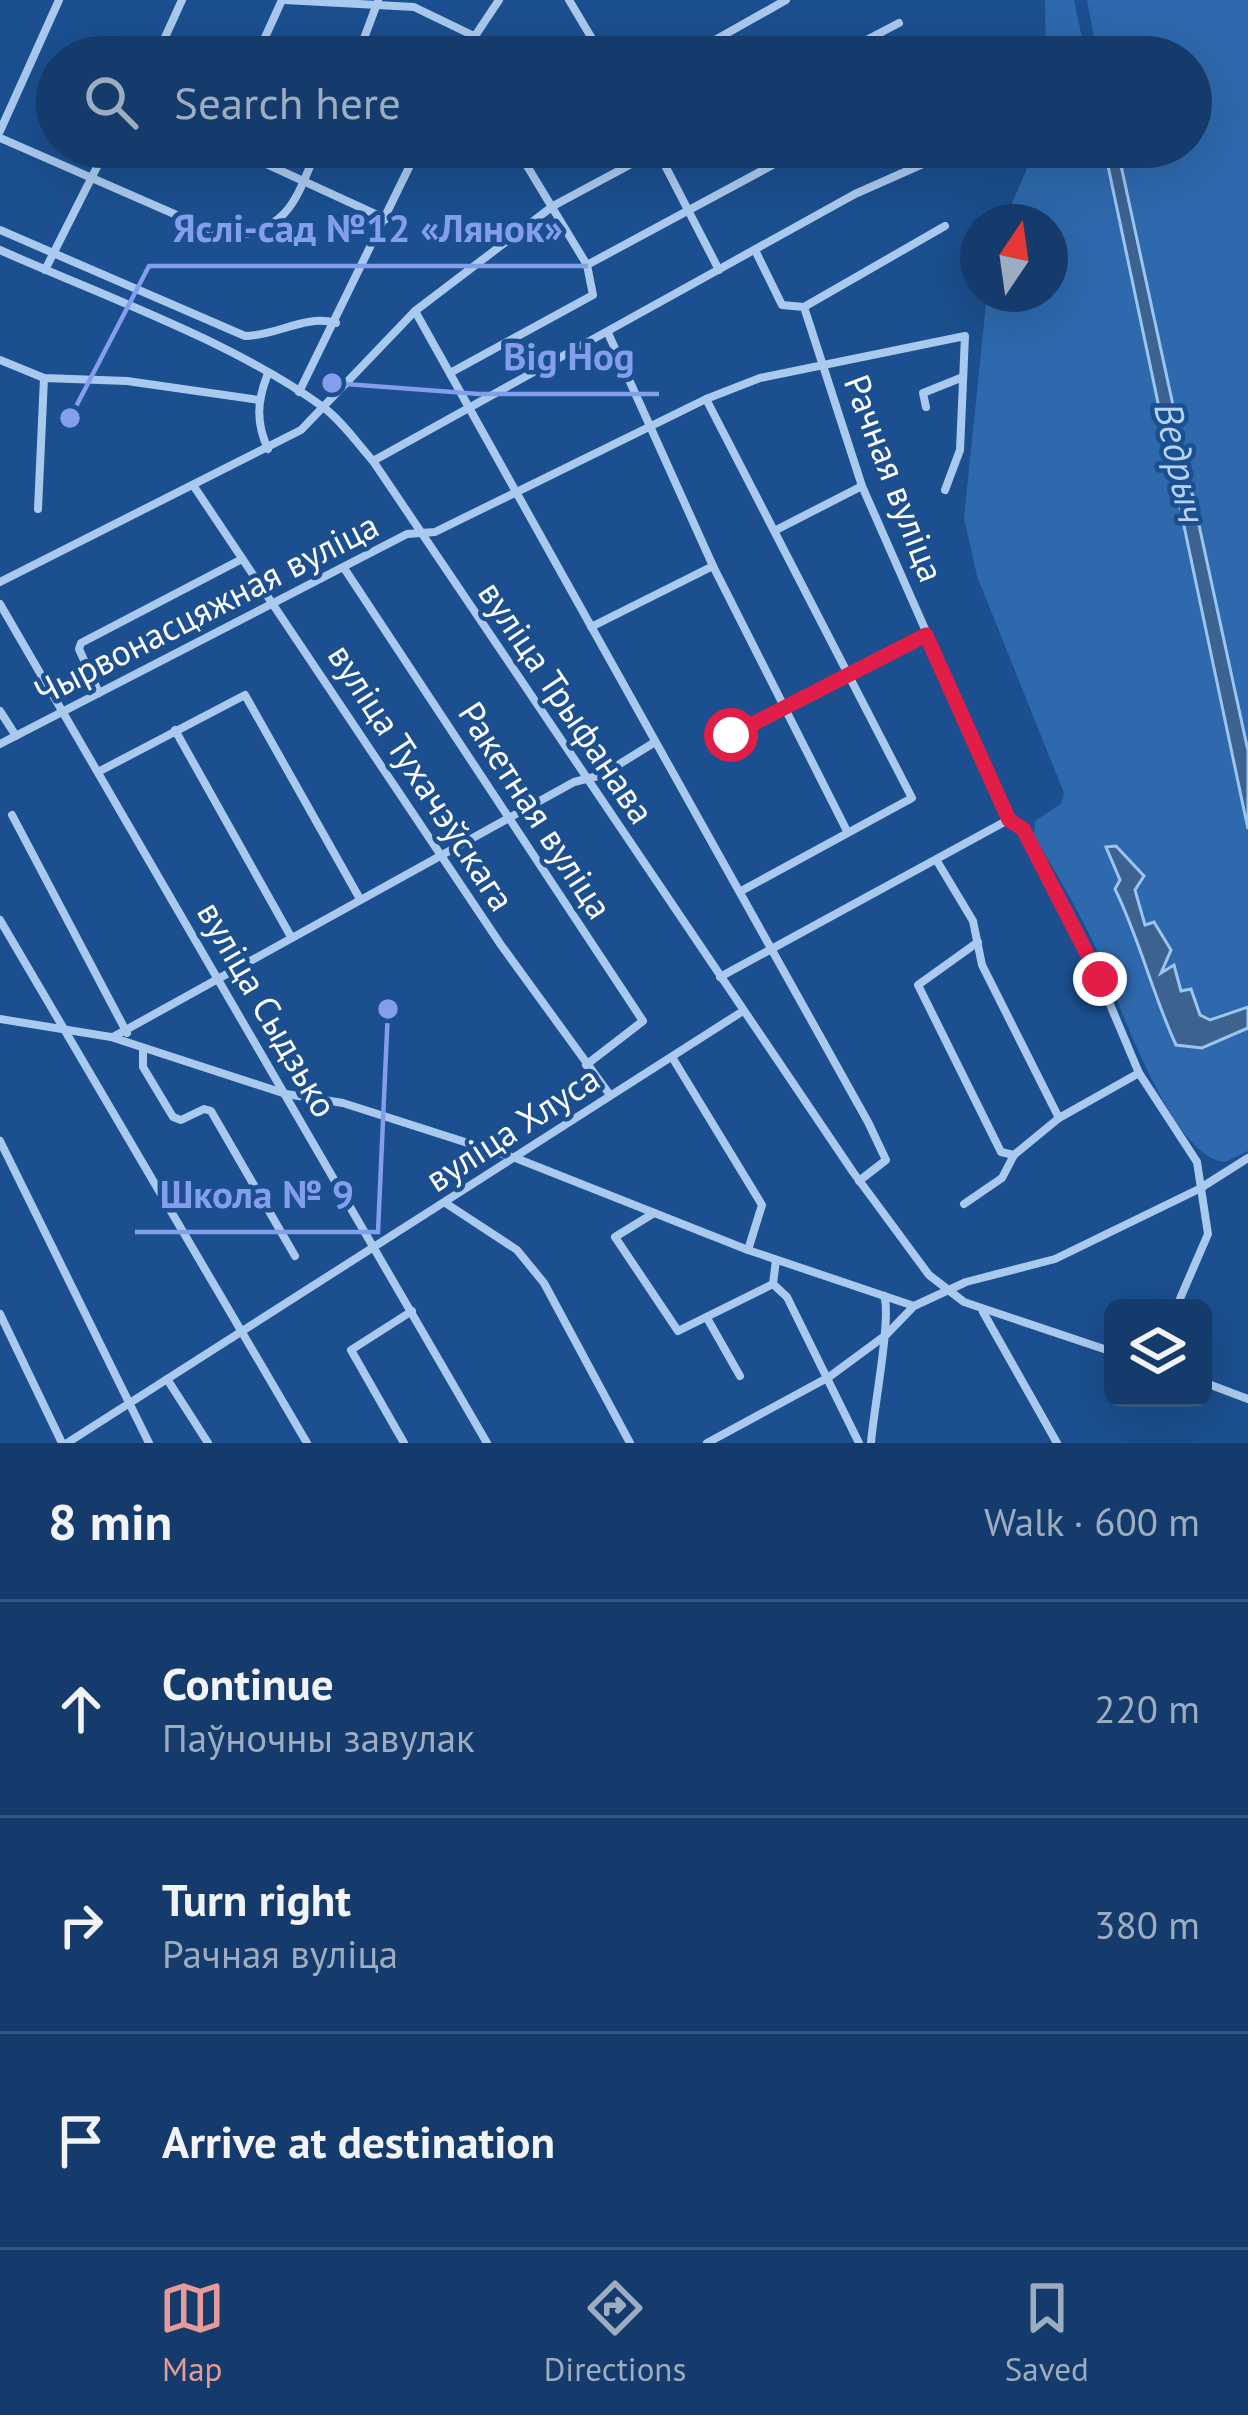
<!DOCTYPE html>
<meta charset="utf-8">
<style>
:root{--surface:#143b6b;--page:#214673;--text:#f1f3f6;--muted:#9dadc1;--line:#33557e;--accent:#e69b98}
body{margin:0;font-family:"PT Sans",sans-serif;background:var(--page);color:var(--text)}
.controls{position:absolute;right:36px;bottom:36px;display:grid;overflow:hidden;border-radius:18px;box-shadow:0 12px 48px #0002}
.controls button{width:108px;height:108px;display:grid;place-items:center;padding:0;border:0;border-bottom:3px solid var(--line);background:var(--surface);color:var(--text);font:60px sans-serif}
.compass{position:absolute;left:960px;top:204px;width:108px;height:108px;border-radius:50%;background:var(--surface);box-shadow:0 12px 48px #0002;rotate:13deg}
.stop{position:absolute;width:36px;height:36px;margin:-27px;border:9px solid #e11d48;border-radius:50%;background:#fff}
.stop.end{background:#e11d48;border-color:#fff;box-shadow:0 3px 12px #0008}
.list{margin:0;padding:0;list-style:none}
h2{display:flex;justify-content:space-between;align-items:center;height:156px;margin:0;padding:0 48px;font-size:51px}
h2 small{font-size:39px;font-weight:400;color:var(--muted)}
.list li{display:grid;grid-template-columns:78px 1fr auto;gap:36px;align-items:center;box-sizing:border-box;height:216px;padding:0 48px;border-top:3px solid var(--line)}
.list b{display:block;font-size:45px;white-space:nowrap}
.list p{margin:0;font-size:39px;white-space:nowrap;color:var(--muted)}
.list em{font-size:39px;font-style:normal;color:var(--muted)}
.icon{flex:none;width:66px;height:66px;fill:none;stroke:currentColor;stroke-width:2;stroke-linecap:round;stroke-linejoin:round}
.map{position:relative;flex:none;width:1248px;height:1443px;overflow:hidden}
.search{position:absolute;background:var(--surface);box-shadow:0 12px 48px #0002;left:36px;right:36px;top:36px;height:132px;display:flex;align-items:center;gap:30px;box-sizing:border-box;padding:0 42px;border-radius:66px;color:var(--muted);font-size:45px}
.sheet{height:804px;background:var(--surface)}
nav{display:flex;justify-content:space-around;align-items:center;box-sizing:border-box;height:168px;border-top:3px solid var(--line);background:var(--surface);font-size:33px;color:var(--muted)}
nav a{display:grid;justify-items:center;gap:6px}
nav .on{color:var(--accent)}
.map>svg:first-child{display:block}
.green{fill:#2e69ad}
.water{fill:#3c6290;stroke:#9cc4f0;stroke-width:3}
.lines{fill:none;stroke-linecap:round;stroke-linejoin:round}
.minor{stroke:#a9c9ee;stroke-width:8}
.route{stroke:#e11d48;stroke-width:15}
.labels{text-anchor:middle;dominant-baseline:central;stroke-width:9;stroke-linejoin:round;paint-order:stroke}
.street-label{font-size:36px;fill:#fff;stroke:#1b4f8f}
.water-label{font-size:39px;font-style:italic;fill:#b5d3f5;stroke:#1b4f8f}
.leader{fill:none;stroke:#839eea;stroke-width:4.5}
.callout-dot{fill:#839eea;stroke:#1b4f8f;stroke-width:4.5}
.callout-label{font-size:39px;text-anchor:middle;font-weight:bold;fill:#839eea;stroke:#1b4f8f;stroke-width:9;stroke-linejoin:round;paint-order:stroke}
</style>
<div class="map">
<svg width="1248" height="1443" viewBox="0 0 1248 1443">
<rect width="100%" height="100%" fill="#1b4f8f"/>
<g class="green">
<path d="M1045,0H1074L1086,57H1046Z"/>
<path d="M1087,0H1248V751L1117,147H1191V57H1098Z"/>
<path d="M1036,147H1104L1248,829V1007L1210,1020C1188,1010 1180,988 1173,966L1161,973L1135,890L1120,880L1115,890L1141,942L1154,997L1202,1048L1248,1028V1151L1225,1162C1169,1158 1115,988 1092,940C1075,904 1054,870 1034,835L1035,821L1061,804L1064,793L977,576L964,518L987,294H1050V222H1004Z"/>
</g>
<g class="water">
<path d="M1104,147H1117L1248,751V829Z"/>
<path d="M1116,846L1144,876L1135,890L1145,925L1154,922L1171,950L1161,973L1174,965L1181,991L1191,989L1200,1015L1210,1020L1248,1007V1028L1202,1048L1176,1045C1152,993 1140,940 1115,889L1120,880L1106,847Z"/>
</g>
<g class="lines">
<g class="minor">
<path d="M285,0L414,7L472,35"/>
<path d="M569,0L603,57"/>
<path d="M156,57L182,0"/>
<path d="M256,57L282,0"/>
<path d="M357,57L378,1"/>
<path d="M461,57L499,0"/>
<path d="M685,57L786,0"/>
<path d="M834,57L899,23"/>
<path d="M0,131L59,0"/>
<path d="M0,138L227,237C290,231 296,199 318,147"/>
<path d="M229,147L386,219"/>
<path d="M656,148L719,270"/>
<path d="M0,230L245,336C277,336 305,314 336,323"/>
<path d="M0,250C101,295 234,342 323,407C342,421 357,443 373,461L853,1172L929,1275L964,1302L1113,1352"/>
<path d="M755,250L782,305L804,307L862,486L1009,820L1023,829L1079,931L1139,1073L1197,1162L1208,1234L1176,1308"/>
<path d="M587,265L806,147"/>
<path d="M45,270L107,147"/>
<path d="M804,307L945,226"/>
<path d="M415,311L868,1122L886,1160L859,1181"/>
<path d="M608,333L713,566L847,831"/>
<path d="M0,360L44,378L127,381L259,400"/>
<path d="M450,373L593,295L587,265L518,151L525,147"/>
<path d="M267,376C257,402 256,423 268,449"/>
<path d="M299,392L419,147"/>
<path d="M706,399L912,798L743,890"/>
<path d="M926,407L923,393L963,377"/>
<path d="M373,461L855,194L959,148"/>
<path d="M193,485L501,945L610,1095"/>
<path d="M38,509L44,378"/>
<path d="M778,529L862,486"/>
<path d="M344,568L643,1021L586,1065"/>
<path d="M0,582L301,430L415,311L553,206L663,147"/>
<path d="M0,604L487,1443"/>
<path d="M591,627L713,566"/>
<path d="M99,693L79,649L81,643L242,559"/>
<path d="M0,711L16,736"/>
<path d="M175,730L290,935"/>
<path d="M731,735L926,635"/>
<path d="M0,744L407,534L435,532L706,399L760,378L965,336L960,450L945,490"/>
<path d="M98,772L245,695L360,899"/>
<path d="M12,815L127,1033"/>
<path d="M937,861L973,921L982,965L1059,1118"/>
<path d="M0,920L307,1443"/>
<path d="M978,942L918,985L1001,1152L1014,1155L1059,1118L1139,1073"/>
<path d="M720,977L1008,820"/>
<path d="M0,1019L111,1037L286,1094L343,1103L518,1159L748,1250L914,1306"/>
<path d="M113,1037L574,782L602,775L655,742"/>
<path d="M143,1048V1067L173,1117L181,1120L204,1109L211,1111L295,1256"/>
<path d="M672,1057L762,1205L748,1250"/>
<path d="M0,1141L149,1443"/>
<path d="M447,1204L517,1250L544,1283L630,1443"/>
<path d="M964,1204L1002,1178L1014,1155"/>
<path d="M654,1213L615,1237L678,1331L773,1284"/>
<path d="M776,1260L773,1284L787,1297L859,1443"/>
<path d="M983,1312L1057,1443"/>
<path d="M0,1314L62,1443"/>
<path d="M707,1318L740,1376"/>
<path d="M167,1379L208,1443"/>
<path d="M1203,1382L1248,1399"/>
<path d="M67,1443L743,1011"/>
<path d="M404,1443L351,1350L412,1311"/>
<path d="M707,1443L829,1377L886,1335L914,1306L966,1282L1055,1259L1199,1189L1248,1158"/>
<path d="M871,1443C873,1413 892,1316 884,1296"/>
</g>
</g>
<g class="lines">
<path class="route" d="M731,735L926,635L1009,820L1023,829L1100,979"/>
</g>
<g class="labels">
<g class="street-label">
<text transform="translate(895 478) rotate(69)">Рачная вуліца</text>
<text transform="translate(206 608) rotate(-27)">Чырвонасцяжная вуліца</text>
<text transform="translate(567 702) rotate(56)">вуліца Трыфанава</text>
<text transform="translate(422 777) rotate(57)">вуліца Тухачэўскага</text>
<text transform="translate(536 810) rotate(57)">Ракетная вуліца</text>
<text transform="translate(268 1009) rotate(60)">вуліца Сыдзько</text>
<text transform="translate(512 1128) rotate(-33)">вуліца Хлуса</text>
</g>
<g class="water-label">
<text transform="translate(1181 463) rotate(78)">Ведрыч</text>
</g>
</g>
<path class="leader" d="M70 418L149 266H588M332 383L479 394H659M388 1009L378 1232H135"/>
<g class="callout-dot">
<circle cx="70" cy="418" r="12"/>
<circle cx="332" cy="383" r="12"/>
<circle cx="388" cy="1009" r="12"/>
</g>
<g class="callout-label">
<text x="368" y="242">Яслі-сад №12 «Лянок»</text>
<text x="569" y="370">Big Hog</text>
<text x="257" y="1208">Школа № 9</text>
</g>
</svg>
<div class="controls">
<button><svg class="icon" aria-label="layers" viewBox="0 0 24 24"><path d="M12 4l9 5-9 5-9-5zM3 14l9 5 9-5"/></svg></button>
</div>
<svg class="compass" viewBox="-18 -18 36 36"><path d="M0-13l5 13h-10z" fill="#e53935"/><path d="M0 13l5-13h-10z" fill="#9dadc1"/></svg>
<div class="stop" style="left:731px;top:735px"></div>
<div class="stop end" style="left:1100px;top:979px"></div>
<div class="search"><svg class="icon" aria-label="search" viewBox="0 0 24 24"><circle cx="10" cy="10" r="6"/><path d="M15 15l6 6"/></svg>Search here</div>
</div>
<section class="sheet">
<h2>8 min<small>Walk · 600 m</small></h2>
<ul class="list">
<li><svg class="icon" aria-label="ahead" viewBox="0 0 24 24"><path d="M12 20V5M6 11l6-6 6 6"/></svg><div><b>Continue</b><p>Паўночны завулак</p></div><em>220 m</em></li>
<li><svg class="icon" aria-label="right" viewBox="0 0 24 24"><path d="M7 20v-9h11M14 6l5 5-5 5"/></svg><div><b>Turn right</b><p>Рачная вуліца</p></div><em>380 m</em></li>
<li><svg class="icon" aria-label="arrive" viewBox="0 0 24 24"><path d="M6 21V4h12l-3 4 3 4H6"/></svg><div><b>Arrive at destination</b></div></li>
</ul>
</section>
<nav>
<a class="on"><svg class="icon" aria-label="map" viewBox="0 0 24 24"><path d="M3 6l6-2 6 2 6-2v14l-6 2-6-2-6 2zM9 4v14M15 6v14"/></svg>Map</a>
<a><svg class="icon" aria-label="directions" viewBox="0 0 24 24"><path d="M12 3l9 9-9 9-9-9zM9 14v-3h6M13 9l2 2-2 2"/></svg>Directions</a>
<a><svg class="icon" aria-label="saved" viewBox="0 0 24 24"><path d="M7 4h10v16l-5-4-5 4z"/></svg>Saved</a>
</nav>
